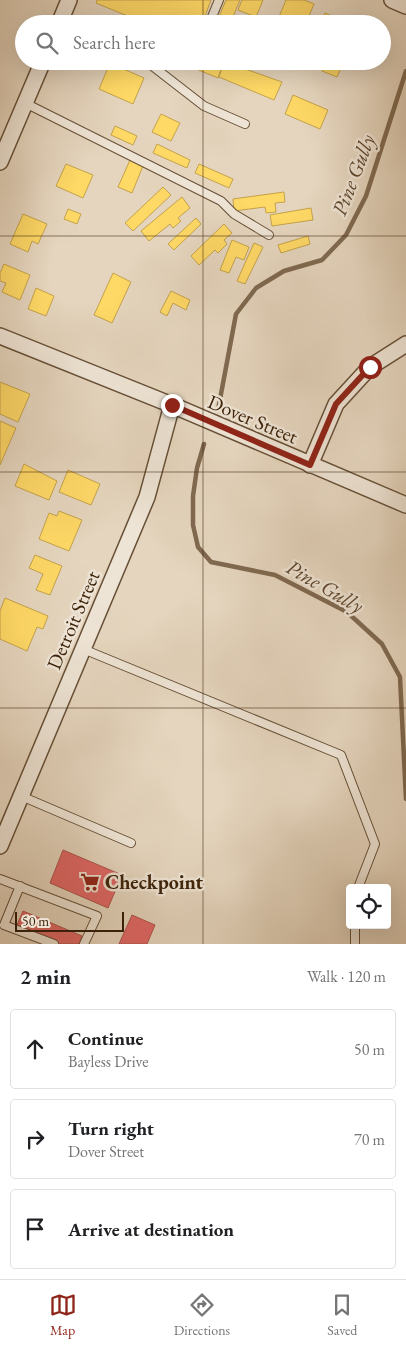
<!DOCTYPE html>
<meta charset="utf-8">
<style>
:root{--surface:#fff;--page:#f2f2f2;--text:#202124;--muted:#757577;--line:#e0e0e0;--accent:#8f2418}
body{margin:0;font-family:"EB Garamond",serif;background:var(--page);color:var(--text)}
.controls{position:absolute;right:15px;bottom:15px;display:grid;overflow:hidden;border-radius:5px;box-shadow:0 5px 20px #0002}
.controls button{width:45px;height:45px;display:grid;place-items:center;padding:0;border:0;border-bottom:1px solid var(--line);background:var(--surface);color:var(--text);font:25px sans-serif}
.scale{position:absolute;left:15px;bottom:12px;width:109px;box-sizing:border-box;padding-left:5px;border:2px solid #3c2209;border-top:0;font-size:14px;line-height:18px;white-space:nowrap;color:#3c2209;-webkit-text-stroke:4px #eee4d5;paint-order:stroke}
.stop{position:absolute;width:15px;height:15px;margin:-11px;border:4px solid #8f2418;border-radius:50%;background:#fff}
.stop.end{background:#8f2418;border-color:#fff;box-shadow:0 1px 5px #0008}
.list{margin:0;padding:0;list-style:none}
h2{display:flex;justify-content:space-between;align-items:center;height:65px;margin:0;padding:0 20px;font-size:21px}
h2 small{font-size:16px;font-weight:400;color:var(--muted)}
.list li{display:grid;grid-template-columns:32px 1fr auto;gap:15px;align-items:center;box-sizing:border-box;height:80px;margin:0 10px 10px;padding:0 10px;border:1px solid var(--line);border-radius:5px}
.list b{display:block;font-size:19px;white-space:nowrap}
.list p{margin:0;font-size:16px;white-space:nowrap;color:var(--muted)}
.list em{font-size:16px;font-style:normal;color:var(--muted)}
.icon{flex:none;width:28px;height:28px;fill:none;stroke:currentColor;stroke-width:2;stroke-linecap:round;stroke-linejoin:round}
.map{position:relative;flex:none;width:406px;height:944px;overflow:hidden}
.search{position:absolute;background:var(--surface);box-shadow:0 5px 20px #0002;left:15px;right:15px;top:15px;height:55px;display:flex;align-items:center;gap:12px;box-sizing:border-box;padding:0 18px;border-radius:28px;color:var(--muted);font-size:19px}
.sheet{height:335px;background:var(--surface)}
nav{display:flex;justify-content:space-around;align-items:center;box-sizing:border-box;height:70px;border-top:1px solid var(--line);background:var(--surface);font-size:14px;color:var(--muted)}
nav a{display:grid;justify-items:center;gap:2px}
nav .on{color:var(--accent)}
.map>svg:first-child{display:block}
.homes{fill:#ffd966;stroke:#c4a24a}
.shops{fill:#e06666;stroke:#af524a}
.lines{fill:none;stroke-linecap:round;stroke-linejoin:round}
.stream{stroke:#7f6950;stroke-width:4.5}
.service-casing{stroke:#664f36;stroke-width:10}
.minor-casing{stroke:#664f36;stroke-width:18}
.service{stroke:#eee4d5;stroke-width:8}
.minor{stroke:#eee4d5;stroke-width:15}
.route{stroke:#8f2418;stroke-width:6}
.grid{fill:none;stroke:#3c2209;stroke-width:1;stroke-opacity:0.55}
.labels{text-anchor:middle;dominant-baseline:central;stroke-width:5;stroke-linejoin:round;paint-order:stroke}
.street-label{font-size:20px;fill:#3c2209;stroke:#eee4d5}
.poi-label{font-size:20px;font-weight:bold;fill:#3c2209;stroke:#eee4d5;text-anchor:start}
.water-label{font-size:21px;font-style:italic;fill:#5e452d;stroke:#eee4d5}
</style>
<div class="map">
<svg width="406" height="944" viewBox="0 0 406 944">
<rect width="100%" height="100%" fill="#e5d5be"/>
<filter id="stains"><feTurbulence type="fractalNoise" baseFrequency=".004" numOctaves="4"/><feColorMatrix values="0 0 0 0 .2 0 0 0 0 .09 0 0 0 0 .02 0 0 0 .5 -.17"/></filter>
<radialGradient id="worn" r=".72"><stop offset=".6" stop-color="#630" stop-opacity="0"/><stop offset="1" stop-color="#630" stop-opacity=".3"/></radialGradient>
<g class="homes">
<path d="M97,0H211L202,24H147L96,3Z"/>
<path d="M226,0H240L230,24H216Z"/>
<path d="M242,0H263L256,17L238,10Z"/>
<path d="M286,0H304L314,4L307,21L315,24H276Z"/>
<path d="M325,13L351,24H320Z"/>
<path d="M177,61H224L218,78Z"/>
<path d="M326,61H344L337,77L322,71Z"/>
<path d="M110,63L144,78L133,104L99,89Z"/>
<path d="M231,64L282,82L274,100L219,77L222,68L229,70Z"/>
<path d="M293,95L328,110L320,129L285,114Z"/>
<path d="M161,114L180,123L171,141L152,132Z"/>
<path d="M115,126L137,136L133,145L111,135Z"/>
<path d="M157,144L190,160L187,168L153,153Z"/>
<path d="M130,160L143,166L132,193L118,187Z"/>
<path d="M66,164L93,175L83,198L56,186Z"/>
<path d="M199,164L233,179L229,188L195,173Z"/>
<path d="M163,187L171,195L133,231L125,223Z"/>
<path d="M284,192L285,202L275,203L276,212L266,213L265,207L234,211L233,199Z"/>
<path d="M182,197L190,208L178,218L181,221L173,228L170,224L149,241L141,231Z"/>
<path d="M311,208L313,220L272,226L270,215Z"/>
<path d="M68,209L81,214L77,224L64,219Z"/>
<path d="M23,214L47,224L38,244L32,241L28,252L10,244Z"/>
<path d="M196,218L201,224L174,250L168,244Z"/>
<path d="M224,224L232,233L224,240L227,244L218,253L215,250L199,265L191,256Z"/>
<path d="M308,236L310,244L281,253L278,245Z"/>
<path d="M232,240L249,247L244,260L236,257L229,273L220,270Z"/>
<path d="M254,243L263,247L245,284L237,281Z"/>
<path d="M4,264L30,275L20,300L2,292L6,283L0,281V273Z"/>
<path d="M113,273L131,282L112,323L94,315Z"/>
<path d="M36,288L54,296L46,316L28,309Z"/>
<path d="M171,291L190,300L186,310L173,303L167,316L160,312Z"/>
<path d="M0,382L30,394L18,422L0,414Z"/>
<path d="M0,421L16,428L0,465Z"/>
<path d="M24,464L57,481L49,500L15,486Z"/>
<path d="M68,470L100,484L91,505L59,492Z"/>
<path d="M59,511L82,520L69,551L39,539L49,513L57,516Z"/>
<path d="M35,555L62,566L50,595L36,590L43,574L29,568Z"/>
<path d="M5,598L48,616L43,629L37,627L27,651L0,639V611Z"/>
</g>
<g class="shops">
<path d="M63,850L122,875L108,908L50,883Z"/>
<path d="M23,911L82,936L79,944H61L17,925Z"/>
<path d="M132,915L155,925L147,944H119Z"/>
</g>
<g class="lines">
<g class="stream">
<path d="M218,410L236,314L256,288L284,271L322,260L346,235L366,196L406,71"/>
<path d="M204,444L197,468L193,496V525L198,547L211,562L275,575L347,612L382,644L400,677L406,799"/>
</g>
<g class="service-casing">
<g id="service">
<path d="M209,24L219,0"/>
<path d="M146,61L204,106L245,124"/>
<path d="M25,103L221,201L234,214L269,235"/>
<path d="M83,649L341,755L375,844L358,888"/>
<path d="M21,796L131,843"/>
<path d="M0,879L97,916L84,944"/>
<path d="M20,886L4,925L54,944"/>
<path d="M355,944V925"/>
</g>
</g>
<g class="minor-casing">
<g id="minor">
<path d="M392,0L406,6"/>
<path d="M59,24L69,0"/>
<path d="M0,162L43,61"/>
<path d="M0,336L172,405L406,505"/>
<path d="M310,465L336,404L370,367L406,344"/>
<path d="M0,846L147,497L172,405"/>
</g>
</g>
<use href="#service" class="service"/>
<use href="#minor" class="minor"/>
</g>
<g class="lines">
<path class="route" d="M172,405L310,465L336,404L370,367"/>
</g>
<path class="grid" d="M203,0V24M203,61V944M0,236H406M0,472H406M0,708H406"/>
<defs>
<g id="supermarket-bare" transform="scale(1.5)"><path d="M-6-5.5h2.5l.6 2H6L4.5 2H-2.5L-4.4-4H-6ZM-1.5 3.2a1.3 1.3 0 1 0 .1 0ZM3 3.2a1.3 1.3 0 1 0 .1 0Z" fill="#8f2418" stroke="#eee4d5" stroke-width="2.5" paint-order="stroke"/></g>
</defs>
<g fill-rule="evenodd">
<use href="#supermarket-bare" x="90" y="882"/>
</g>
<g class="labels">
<g class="street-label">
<text transform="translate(253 419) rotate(23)">Dover Street</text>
<text transform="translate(73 620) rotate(-67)">Detroit Street</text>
</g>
<g class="poi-label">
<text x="105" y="882">Checkpoint</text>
</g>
<g class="water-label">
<text transform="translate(353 175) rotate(-69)">Pine Gully</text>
<text transform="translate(325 586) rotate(30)">Pine Gully</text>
</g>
</g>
<rect width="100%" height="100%" filter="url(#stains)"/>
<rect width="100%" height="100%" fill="url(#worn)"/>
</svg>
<div class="controls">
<button><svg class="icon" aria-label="locate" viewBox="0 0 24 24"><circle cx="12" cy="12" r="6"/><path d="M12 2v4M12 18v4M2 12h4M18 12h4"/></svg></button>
</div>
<div class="scale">50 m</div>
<div class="stop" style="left:370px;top:367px"></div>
<div class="stop end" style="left:172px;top:405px"></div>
<div class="search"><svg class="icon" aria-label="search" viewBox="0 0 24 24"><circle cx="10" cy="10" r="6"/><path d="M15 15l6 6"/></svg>Search here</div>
</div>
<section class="sheet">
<h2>2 min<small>Walk · 120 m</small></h2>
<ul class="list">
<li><svg class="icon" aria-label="ahead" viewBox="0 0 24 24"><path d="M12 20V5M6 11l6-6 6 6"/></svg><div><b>Continue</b><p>Bayless Drive</p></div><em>50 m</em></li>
<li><svg class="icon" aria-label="right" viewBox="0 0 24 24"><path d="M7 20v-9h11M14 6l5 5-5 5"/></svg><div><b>Turn right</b><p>Dover Street</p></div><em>70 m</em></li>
<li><svg class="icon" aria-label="arrive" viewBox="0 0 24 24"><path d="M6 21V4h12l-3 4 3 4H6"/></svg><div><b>Arrive at destination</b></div></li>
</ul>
</section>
<nav>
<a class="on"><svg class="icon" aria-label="map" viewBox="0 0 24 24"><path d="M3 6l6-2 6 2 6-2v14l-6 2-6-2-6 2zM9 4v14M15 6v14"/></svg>Map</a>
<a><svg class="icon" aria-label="directions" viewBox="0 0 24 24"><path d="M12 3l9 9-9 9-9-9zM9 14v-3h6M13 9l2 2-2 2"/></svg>Directions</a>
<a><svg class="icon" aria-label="saved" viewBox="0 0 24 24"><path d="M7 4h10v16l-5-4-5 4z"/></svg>Saved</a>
</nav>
